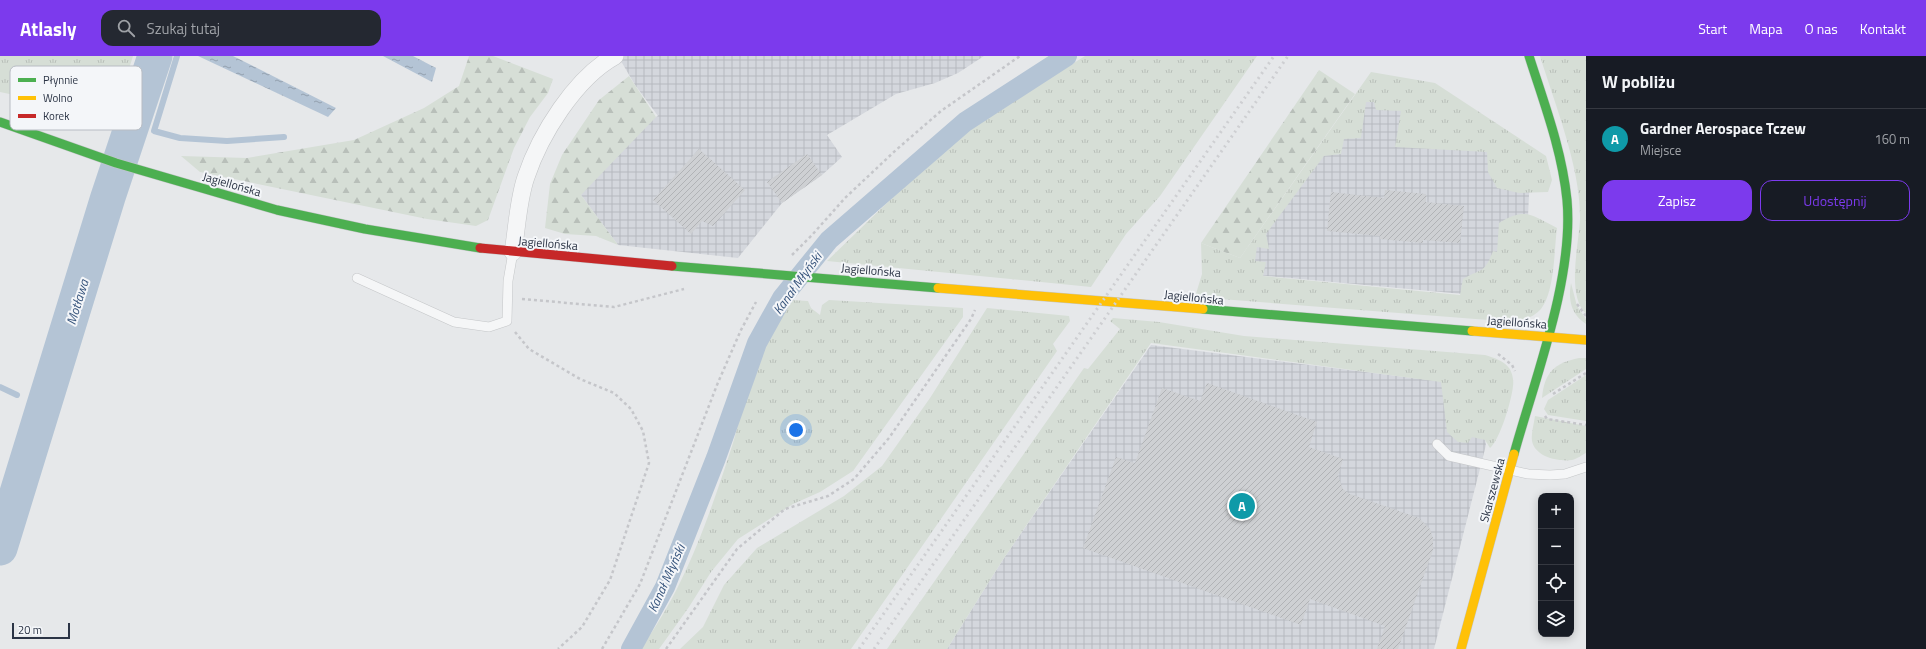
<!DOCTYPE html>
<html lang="pl">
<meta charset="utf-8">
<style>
:root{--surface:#171b24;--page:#242831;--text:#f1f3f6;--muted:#9ea1a6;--line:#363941;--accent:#7c3aed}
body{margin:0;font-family:"Titillium Web",sans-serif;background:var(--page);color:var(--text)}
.controls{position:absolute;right:12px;bottom:12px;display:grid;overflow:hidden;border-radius:8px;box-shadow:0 2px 10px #0003}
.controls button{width:36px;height:36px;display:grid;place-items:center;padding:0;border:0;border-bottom:1px solid var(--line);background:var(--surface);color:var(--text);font:20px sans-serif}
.scale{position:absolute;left:12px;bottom:10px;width:58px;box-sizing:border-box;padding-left:4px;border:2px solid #2b3445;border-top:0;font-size:11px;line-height:14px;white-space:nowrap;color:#2b3445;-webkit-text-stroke:3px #f4f6f9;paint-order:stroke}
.you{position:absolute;left:796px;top:374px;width:14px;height:14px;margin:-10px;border:3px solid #fff;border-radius:50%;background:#1a73e8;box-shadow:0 0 0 6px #1a73e833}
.badge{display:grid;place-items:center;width:26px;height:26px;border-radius:50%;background:var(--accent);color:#fff;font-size:13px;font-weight:700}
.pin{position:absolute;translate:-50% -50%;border:2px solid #fff;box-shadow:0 1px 4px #0006}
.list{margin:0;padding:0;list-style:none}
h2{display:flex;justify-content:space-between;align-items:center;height:52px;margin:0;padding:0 16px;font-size:17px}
h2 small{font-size:13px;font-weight:400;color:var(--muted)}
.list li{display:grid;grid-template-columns:26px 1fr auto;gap:12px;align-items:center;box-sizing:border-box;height:60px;padding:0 16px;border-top:1px solid var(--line)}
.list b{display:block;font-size:15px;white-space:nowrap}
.list p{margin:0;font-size:13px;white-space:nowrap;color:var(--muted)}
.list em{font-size:13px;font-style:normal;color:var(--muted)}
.actions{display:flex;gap:8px;padding:12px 16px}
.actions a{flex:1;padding:9px 0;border:1px solid var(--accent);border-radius:12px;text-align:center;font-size:14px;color:var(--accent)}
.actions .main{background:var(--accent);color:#fff}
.icon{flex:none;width:22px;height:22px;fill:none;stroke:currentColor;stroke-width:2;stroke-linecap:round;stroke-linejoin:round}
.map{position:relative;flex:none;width:1586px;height:593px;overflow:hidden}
header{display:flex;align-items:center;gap:24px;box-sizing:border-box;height:56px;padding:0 20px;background:var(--accent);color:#fff}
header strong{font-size:19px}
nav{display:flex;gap:22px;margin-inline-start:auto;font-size:14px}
.search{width:280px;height:36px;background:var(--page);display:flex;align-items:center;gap:10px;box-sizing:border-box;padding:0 14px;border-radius:12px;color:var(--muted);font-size:15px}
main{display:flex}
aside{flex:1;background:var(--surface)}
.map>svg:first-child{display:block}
.industrial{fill:url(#industrial-grid)}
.grass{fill:url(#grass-tufts)}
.forest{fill:url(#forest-firs)}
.water{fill:url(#water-ripples)}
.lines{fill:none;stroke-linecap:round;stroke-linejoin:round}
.stream{stroke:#b4c4d5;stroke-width:6}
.canal{stroke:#b4c4d5;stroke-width:20}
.river{stroke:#b4c4d5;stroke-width:35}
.building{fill:url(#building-hatch)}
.lane-casing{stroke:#c4c6c8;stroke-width:10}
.street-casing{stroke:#c4c6c8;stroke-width:18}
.fast-casing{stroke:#c4c6c8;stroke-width:10}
.slow-casing{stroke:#c4c6c8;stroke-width:10}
.jam-casing{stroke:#c4c6c8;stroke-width:10}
.path{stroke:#c5c6ca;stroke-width:2.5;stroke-dasharray:3 3;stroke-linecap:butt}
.lane{stroke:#f5f6f7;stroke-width:9}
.street{stroke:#f5f6f7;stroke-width:17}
.fast{stroke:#4caf50;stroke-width:9}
.slow{stroke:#ffc107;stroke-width:9}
.jam{stroke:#c62828;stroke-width:9}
.rail{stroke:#cecfd2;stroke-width:3;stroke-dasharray:2 4;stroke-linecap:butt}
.labels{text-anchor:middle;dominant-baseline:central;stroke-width:4;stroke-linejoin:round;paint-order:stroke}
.street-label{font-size:12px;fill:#2b3445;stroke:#f4f6f9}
.water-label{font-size:13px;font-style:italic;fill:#34527a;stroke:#f4f6f9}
.key{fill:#f4f6f9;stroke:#b8bcc3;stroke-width:1}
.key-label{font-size:11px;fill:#2b3445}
</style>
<header>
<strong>Atlasly</strong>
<div class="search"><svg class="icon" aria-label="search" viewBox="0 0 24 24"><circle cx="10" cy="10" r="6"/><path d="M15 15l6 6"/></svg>Szukaj tutaj</div>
<nav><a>Start</a><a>Mapa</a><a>O nas</a><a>Kontakt</a></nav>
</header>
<main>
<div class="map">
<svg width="1586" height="593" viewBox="0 0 1586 593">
<defs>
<pattern id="industrial-grid" width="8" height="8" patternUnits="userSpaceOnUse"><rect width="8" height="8" fill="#d4d7dd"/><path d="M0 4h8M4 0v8" fill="none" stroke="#b6b9bf"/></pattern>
<pattern id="grass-tufts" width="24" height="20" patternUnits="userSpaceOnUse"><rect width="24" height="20" fill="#d6ded6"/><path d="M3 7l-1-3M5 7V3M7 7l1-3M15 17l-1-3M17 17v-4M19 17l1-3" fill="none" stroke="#b8bfb9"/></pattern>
<pattern id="forest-firs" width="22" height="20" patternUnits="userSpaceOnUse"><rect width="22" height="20" fill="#d6ded6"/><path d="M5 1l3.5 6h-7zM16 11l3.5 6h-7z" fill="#b8bfb9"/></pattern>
<pattern id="water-ripples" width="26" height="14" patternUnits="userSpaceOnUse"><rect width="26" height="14" fill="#b4c4d5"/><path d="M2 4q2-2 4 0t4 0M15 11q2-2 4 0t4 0" fill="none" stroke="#93a0af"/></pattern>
<pattern id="building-hatch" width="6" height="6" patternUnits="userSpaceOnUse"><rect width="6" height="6" fill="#ced0d3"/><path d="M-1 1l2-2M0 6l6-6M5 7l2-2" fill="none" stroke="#b1b3b6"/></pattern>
</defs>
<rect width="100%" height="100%" fill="#e6e8ea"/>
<g class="industrial">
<path d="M618,0H984L958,17L935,27L896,38L827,79L842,101L822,119L782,147L738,202L618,189L581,139L604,86L658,60L635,29Z"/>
<path d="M1373,18L1530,118L1526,203L1517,243L1234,217Z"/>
<path d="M1151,289L1477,330L1486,389L1434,593H947L1002,505Z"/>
</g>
<g class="grass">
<path d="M0,0H133L114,60L0,36Z"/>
<path d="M1085,0H1257L1160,140L1126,178L1091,231L827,205L953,83Z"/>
<path d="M1540,0H1586V258C1566,239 1579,188 1580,163C1581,112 1555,49 1540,0Z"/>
<path d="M1371,16L1435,27L1546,100L1552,124L1548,136L1519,137L1497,132L1488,116L1487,96L1395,91L1401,55L1376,54L1374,46H1366L1361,82L1344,83L1341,98L1324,100L1266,178L1269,193L1257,191L1255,205L1266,206L1263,220L1460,239L1463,223C1481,212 1484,219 1493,195L1497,196L1499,167C1526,151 1531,159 1557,172C1554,194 1555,235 1541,253C1534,261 1524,264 1514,266L1195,241L1202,218L1201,187L1240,202Z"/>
<path d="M1571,227L1577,250L1586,263V268C1571,258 1568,244 1571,227Z"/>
<path d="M791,244L808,245L811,252L820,259L822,249L829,244L963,252V261L853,415L820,436L793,448L738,483L711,516L689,551L659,593H640C685,533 710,458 733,387C739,367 743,346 750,326C760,298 777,270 791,244Z"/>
<path d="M987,252L1069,260L1070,265L1053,288L1057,295L851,593H680L703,571L724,529L757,492L844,440L882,410L930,342Z"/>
<path d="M1113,262L1159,266L1244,280L1485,299C1494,302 1503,304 1509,312C1512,316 1514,324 1513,330C1512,343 1500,384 1490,392L1485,384L1472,381L1468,387L1458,386L1447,376L1441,326L1151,287L1002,505L947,593H887L1084,312L1088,313L1120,273L1110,265Z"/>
<path d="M1579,302H1586V313L1542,342C1544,317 1554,307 1579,302Z"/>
<path d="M1586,319V365L1548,359L1544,353L1548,344Z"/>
<path d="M1535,360L1586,370V397C1582,399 1577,403 1572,404C1559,406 1535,401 1532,385C1531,378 1534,367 1535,360Z"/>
</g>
<g class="forest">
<path d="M469,0H493L553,23L548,37L530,61L514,92L488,164L476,170L427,163L200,116L181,100L247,102L354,84L424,52L459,30Z"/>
<path d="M1319,14L1355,38L1240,202L1201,187Z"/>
<path d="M629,20L656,61L581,139L618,189L596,180L565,178L545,172L550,128L562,99L599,44Z"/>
</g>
<g class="water">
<path d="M198,0H233L336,52L328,61Z"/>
<path d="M383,0H413L436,12L432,26Z"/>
</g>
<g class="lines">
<g class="stream">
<path d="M177,0L154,75L180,82L227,85L284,81"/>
<path d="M0,331L17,339"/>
</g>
<path class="canal" d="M631,593L665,531L716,402L757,287L782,242L829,184L965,66L1067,0"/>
<path class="river" d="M0,492L108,141L155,0"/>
</g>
<g class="building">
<path d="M699,93L745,134L713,170L702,165L691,178L653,144Z"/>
<path d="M807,98L822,119L782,147L767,126Z"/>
<path d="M1385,134L1426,138V146L1464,150L1460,187L1423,184V187L1380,183V180L1327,175L1331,136L1384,142Z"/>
<path d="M1207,327L1317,366L1309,391L1343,403L1338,420L1343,433L1350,438L1419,462L1430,473L1433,482V494L1398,593H1377L1385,570L1310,543L1301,569L1083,492L1116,401L1135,407L1162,332L1200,345Z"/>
</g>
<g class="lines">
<g class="lane-casing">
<g id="lane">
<path d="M357,222L454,266L489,271L507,265L508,225L513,196"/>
<path d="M1437,388L1449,400L1528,418L1550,419L1565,418L1586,411"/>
</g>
</g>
<g class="street-casing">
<path id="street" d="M513,196C517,172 518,144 526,121C540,79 575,22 615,0"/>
</g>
<g class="fast-casing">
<g id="fast">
<path d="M0,66L116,107L277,154L365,173L480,192"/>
<path d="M672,210L938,232"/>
<path d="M1203,253L1472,275"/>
<path d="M1514,398C1535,322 1574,222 1567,144C1562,94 1544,47 1529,0"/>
</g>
</g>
<g class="slow-casing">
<g id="slow">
<path d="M938,232L1203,253"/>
<path d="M1472,275L1586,284"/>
<path d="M1461,593L1514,398"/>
</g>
</g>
<g class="jam-casing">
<path id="jam" d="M480,192L672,210"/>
</g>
<g class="path">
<path d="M792,199L812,179L845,142L896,94L941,55L1020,0"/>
<path d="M522,243L614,251L684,233"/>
<path d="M1577,248L1586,260"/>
<path d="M515,276L529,293L580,323L614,337L631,353L643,375L649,407L610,524L582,571L558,593"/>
<path d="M1498,298L1512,309L1515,315"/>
<path d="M1553,338L1586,317"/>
<path d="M1545,360L1547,363L1586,369"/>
<path d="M602,593L640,528L717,329L741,274L756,246"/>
<path d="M666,593L737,493L785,453L828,440L854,423L889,382L971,263L975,254"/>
</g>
<use href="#lane" class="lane"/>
<use href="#street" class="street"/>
<use href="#fast" class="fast"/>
<use href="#slow" class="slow"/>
<use href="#jam" class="jam"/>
<g class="rail">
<path d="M859,593L1274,0"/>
<path d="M874,593L1288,0"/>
</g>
</g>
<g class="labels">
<g class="street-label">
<text transform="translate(232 128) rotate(16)">Jagiellońska</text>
<text transform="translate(548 187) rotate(5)">Jagiellońska</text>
<text transform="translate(871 214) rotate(5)">Jagiellońska</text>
<text transform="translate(1194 241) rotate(6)">Jagiellońska</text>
<text transform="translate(1517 266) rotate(4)">Jagiellońska</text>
<text transform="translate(1492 434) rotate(-75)">Skarszewska</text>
</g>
<g class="water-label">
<text transform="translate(797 227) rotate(-54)">Kanał Młyński</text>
<text transform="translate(77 246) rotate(-73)">Motława</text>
<text transform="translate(666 522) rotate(-66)">Kanał Młyński</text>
</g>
</g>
<rect x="10" y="10" width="132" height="64" rx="6" class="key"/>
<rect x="18" y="22" width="18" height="4" fill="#4caf50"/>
<rect x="18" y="40" width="18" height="4" fill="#ffc107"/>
<rect x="18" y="58" width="18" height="4" fill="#c62828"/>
<g class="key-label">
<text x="43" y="28">Płynnie</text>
<text x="43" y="46">Wolno</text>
<text x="43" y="64">Korek</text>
</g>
</svg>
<div class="controls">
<button>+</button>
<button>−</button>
<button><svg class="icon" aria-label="locate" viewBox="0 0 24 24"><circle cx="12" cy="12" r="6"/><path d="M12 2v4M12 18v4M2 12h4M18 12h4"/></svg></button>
<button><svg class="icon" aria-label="layers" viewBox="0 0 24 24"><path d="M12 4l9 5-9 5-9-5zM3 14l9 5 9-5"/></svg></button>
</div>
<div class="scale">20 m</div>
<div class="you"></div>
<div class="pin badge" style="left:1242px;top:450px;background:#0f9aa8">A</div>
</div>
<aside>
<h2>W pobliżu<small></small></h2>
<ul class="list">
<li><span class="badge" style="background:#0f9aa8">A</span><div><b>Gardner Aerospace Tczew</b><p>Miejsce</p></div><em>160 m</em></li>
</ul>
<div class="actions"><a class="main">Zapisz</a><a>Udostępnij</a></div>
</aside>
</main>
